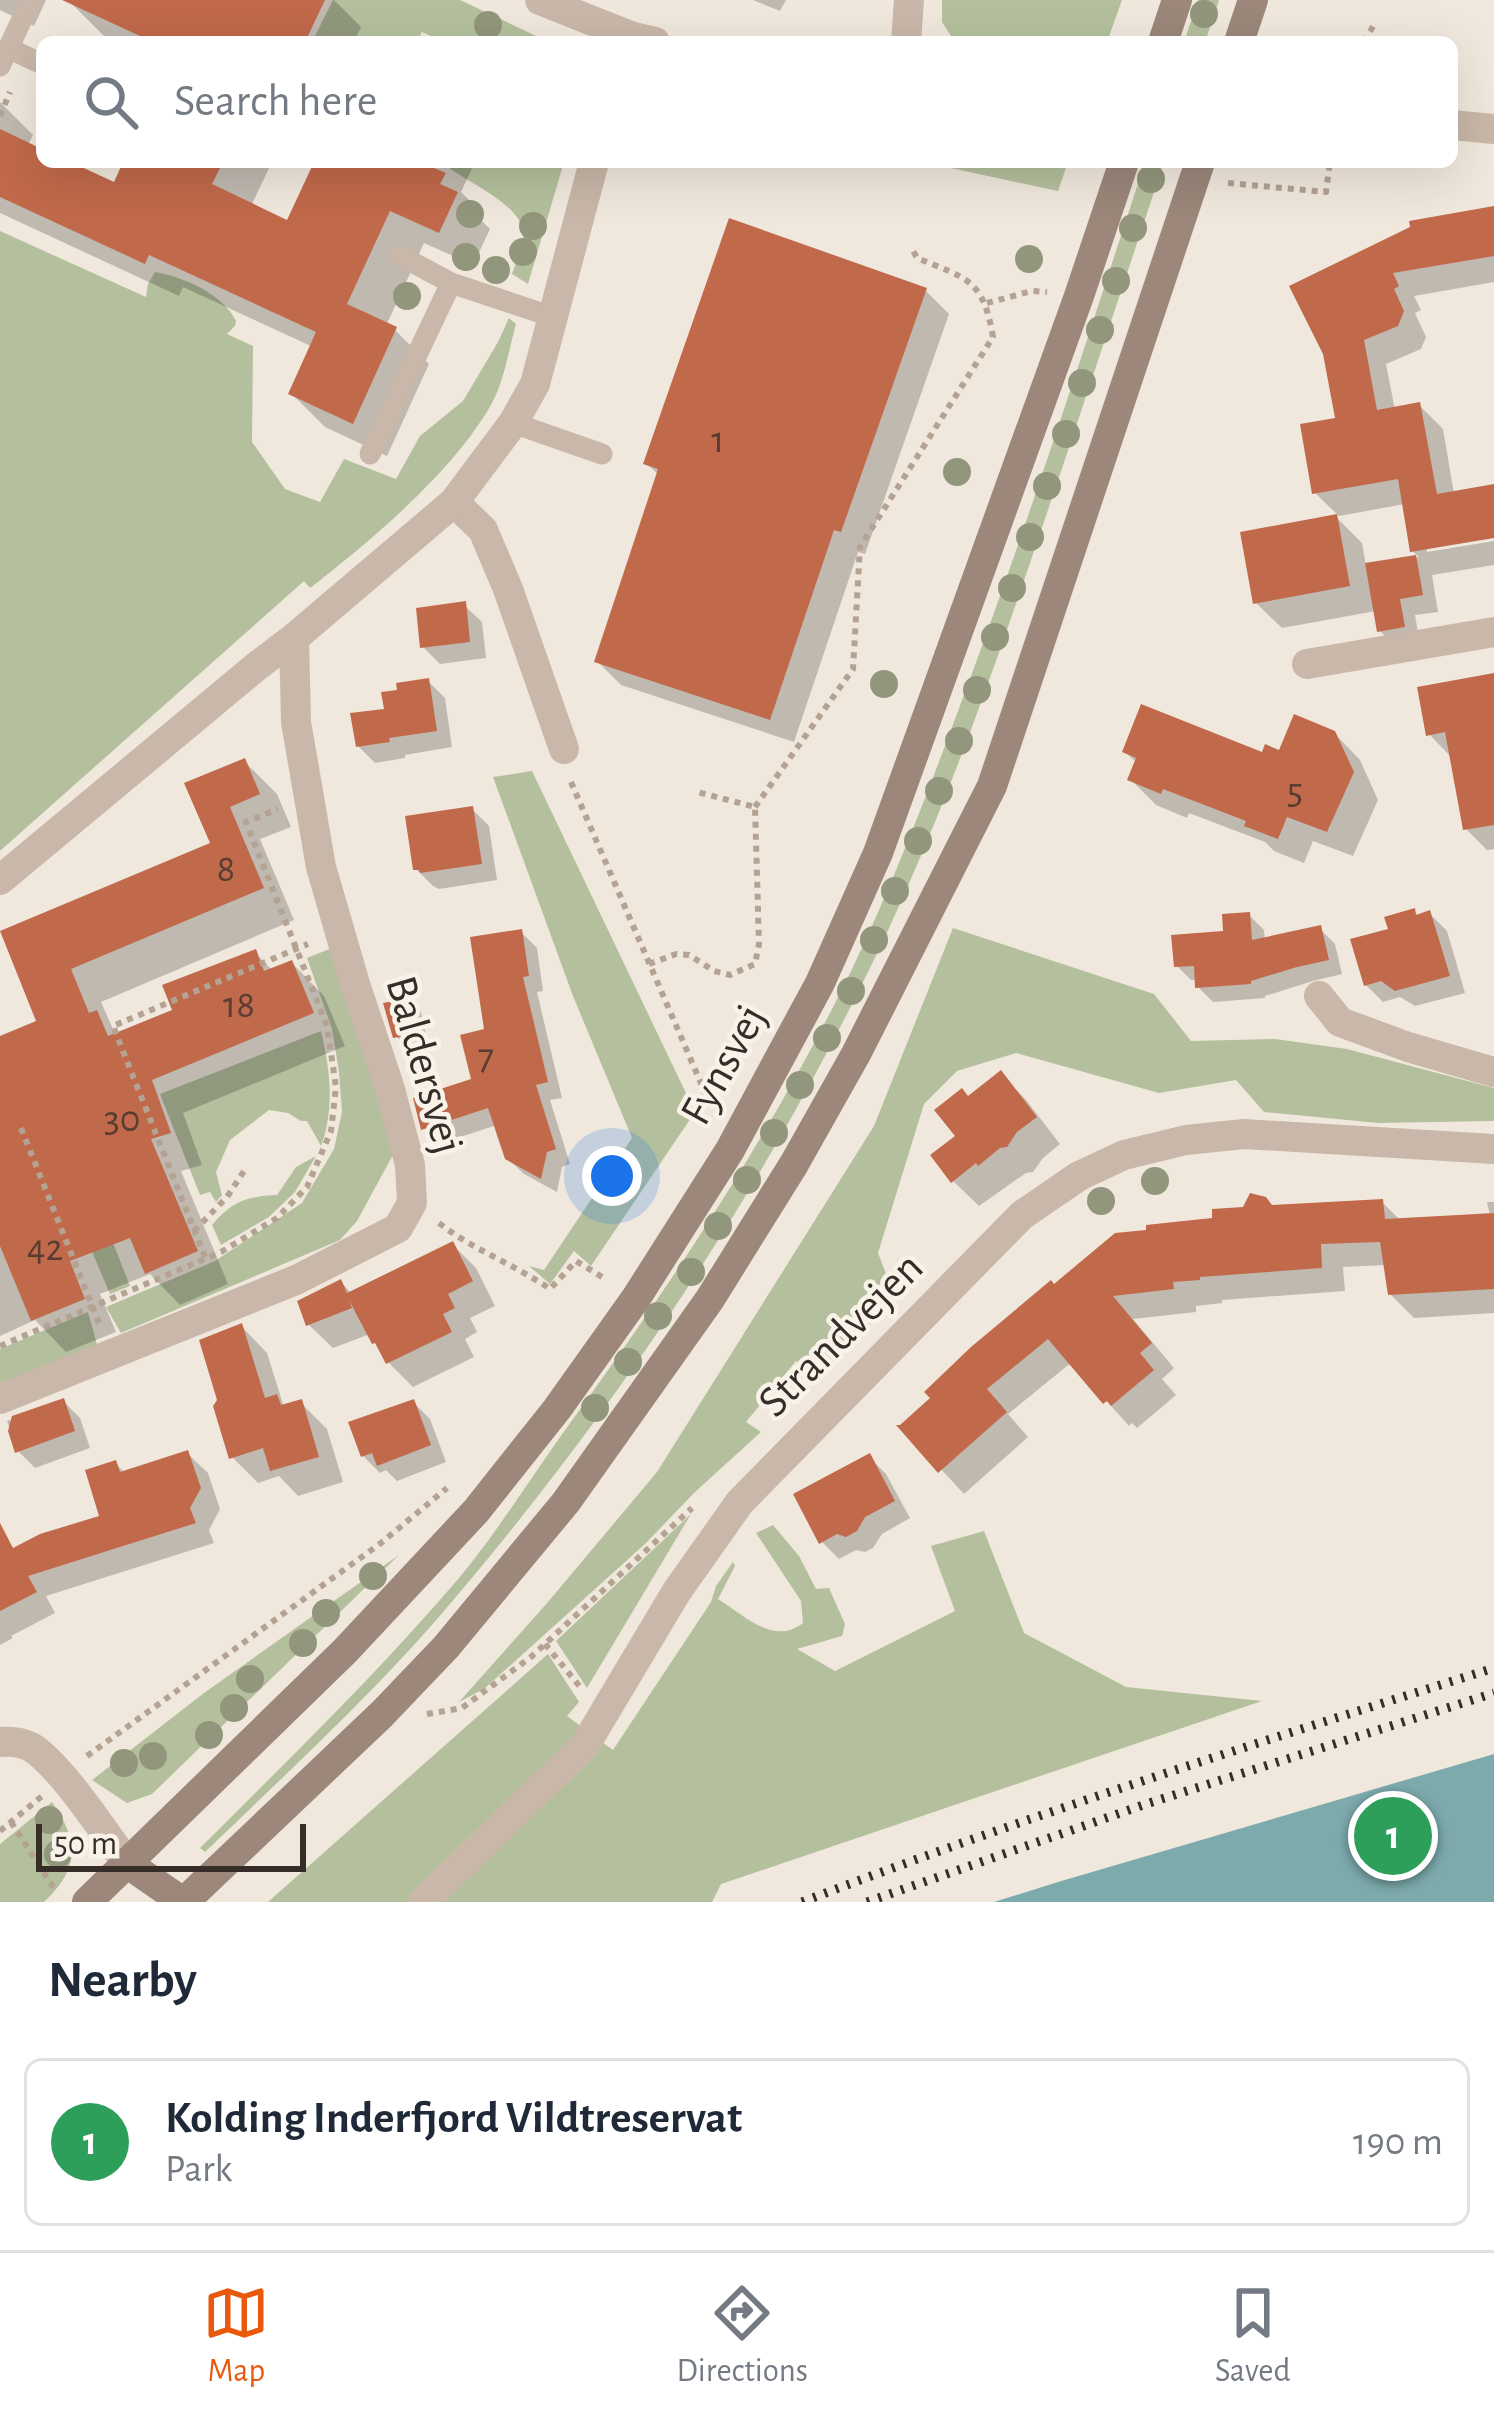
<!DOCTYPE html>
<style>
:root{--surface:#fff;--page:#f2f2f3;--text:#1f2937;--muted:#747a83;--line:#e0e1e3;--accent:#ea580c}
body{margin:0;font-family:"Alegreya Sans",sans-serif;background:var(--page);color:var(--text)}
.scale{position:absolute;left:36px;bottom:30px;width:270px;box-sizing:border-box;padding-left:12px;border:6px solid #362d29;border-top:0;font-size:33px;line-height:42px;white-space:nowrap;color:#362d29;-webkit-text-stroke:9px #f9f2e9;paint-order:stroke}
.you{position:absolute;left:612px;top:1176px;width:42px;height:42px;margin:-30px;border:9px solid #fff;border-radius:50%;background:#1a73e8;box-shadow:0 0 0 18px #1a73e833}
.badge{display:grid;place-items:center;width:78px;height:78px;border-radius:50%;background:var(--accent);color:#fff;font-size:39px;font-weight:700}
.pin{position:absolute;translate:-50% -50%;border:6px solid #fff;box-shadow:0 3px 12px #0006}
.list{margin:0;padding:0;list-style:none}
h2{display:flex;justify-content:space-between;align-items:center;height:156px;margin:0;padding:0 48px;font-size:51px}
h2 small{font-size:39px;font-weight:400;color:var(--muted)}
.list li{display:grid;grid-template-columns:78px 1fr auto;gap:36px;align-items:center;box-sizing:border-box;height:168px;margin:0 24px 24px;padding:0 24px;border:3px solid var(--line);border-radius:18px}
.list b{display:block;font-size:45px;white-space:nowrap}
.list p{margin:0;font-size:39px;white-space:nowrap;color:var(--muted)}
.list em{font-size:39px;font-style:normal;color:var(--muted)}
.icon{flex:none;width:66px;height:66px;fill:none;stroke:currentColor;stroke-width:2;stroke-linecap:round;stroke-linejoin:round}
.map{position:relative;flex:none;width:1494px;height:1902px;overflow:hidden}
.search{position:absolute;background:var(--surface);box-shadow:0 12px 48px #0002;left:36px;right:36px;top:36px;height:132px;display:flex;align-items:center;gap:30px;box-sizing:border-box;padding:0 42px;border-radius:18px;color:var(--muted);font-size:45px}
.sheet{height:348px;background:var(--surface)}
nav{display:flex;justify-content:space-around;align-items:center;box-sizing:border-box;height:168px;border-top:3px solid var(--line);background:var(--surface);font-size:33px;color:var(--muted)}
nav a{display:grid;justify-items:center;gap:6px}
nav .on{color:var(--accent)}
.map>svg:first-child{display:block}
.green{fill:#b4c09d}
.water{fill:#7daaad}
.shadow{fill:#0003}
.building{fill:#c1694b}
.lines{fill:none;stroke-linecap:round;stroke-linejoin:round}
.path{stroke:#b4a293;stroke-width:6;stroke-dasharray:6 6;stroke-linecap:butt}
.service{stroke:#c9b8a9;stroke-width:21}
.minor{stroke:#c9b8a9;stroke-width:30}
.secondary{stroke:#9c877a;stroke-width:30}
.rail{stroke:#362d29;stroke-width:9;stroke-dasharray:3 9;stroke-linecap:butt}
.tree{fill:#92967c}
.labels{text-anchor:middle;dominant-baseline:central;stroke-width:9;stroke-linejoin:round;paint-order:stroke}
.number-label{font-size:39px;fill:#593c32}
.street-label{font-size:45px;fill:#362d29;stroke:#f9f2e9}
</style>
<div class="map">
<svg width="1494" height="1902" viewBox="0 0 1494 1902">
<rect width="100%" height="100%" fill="#f1e8dd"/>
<g class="green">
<path d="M333,0H460L549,42H444L422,32L416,42H312Z"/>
<path d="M942,0H1122L1107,42H955L942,22Z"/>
<path d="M1198,0H1219L1205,42H1184Z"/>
<path d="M446,162H564L528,284L512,274C516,262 522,248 523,236C526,206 466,182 445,165Z"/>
<path d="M923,162H1068L1058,191Z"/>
<path d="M1145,162H1164C1120,294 1077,425 1032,557C990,681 945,807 890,926C777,1168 628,1394 455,1598C379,1689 290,1770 205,1852L200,1848C288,1760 378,1673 459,1578C498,1531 532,1476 568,1426C674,1280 774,1130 853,967C894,881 928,792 961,703C1028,524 1086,343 1145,162Z"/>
<path d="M0,231L146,297L148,284L155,272C184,277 223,294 236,321L235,326L227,334L253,346L252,442L285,489L320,502L344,459L396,479L420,436L463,401L498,342L509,318L516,324C509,349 504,381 492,403C455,470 371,541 310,588L304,581L0,851Z"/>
<path d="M532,771L695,1112L591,1266L574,1251L550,1284L529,1266L544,1270L632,1138L573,996L493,777Z"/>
<path d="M953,928L1154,994L1191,1041L1275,1039L1347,1049L1494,1088V1121L1378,1123L1264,1112L1236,1080L1159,1093L1016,1053L957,1071L924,1104L878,1253L895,1297L820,1375L796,1361L746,1422L761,1432L695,1492L645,1544L484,1689L459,1702L548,1602L657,1472L874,1126Z"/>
<path d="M332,948L394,1153L357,1221L340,1240L121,1333L106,1307L215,1261L302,1203L334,1149L342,1112L339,1072L332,1029L307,958Z"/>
<path d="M321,1031C330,1069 335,1108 321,1146L307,1121H301L288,1113L269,1110L230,1140L216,1172L222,1195L216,1202L210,1192L200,1195L160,1094Z"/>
<path d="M58,1102L130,1286L110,1294L33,1112Z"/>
<path d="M316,1156L295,1192L269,1217L221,1245L212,1225C231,1202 247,1196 277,1195L296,1167Z"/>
<path d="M88,1312L98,1348L0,1389V1349Z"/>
<path d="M691,1514L587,1688L556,1641Z"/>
<path d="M773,1525L799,1556L816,1589L829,1588L845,1624L842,1636L797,1649L835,1671L955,1611L931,1546L984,1531L1024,1633L1126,1687L1262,1701L721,1884L712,1902H268L548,1654L579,1702L567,1716L613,1750L711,1602L716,1586L733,1562L735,1566L718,1599C745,1616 774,1646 803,1623L801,1601L756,1533Z"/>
<path d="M399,1555L152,1794L127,1803L92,1780L204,1693Z"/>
<path d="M52,1802C79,1841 80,1868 44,1902H0V1844Z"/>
</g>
<path class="water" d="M1494,1754V1902H994L1058,1882Z"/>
<g class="shadow">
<path d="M0,0H46L34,26L0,10Z"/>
<path d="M334,0L361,27L354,42H119L103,35L69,1Z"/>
<path d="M753,0H786L780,11Z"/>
<path d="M0,102L33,135L28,145L42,152V162H64L115,186L126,162H272L251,206L288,224L318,162H475L461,192L478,209L475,214L490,229L473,265L424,243L386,326L395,330L429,364L387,456L325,427L291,393L313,347L183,287L179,296L0,213Z"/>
<path d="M1494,209V282L1414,296L1421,310L1415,313L1426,337L1421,349L1386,364L1395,410L1419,405L1443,429L1454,494L1494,487V535L1427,546V552L1494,541V565L1432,575L1438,612L1415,615L1420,644L1397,648L1380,631L1376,611L1282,628L1256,603L1336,517L1362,543L1366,566L1419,557L1412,551L1405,504L1339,516L1315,493L1338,420L1326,353L1293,287Z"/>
<path d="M925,290L949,314L865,554L858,552L794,742L621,685L597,661L659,475L646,463Z"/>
<path d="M464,605L482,622L486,658L440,664L423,647Z"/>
<path d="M1494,676V849L1487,850L1466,829L1450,756L1429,734Z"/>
<path d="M428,681L445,698L452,747L405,755V758L375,763L358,746Z"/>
<path d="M1334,733L1360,760L1378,800L1353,856L1313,841L1304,863L1274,851L1265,842L1189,813L1187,818L1156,805L1130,779L1137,763L1125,752L1264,756Z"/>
<path d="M244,761L277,794L291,827L260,839L294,920L101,1002L113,1029L118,1035L176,1011L255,953L273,971L292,963L324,996L345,1046L183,1113L202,1165L181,1171L228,1284L180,1305L150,1274L100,1294L116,1332L66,1352L35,1320L0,1336V1038L39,1022L2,933L214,844Z"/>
<path d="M472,809L489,826L497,880L439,889L433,886L416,869Z"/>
<path d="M1414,911L1419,917L1430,914L1447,931L1465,993L1415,1006L1400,997L1383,1002L1366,985L1391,931Z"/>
<path d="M1249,915L1264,930L1265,940L1320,929L1335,944L1342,974L1313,981L1265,996V998L1213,1002L1198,987V980H1191L1176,965L1227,934Z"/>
<path d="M521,932L537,948L543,991L537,992L562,1098L550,1100L570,1164L562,1167L557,1192L524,1174L507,1158L497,1125L439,1144L424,1128L474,1081L488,1031Z"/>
<path d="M412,1000L420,1008L427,1040L404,1044L396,1036Z"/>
<path d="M1001,1074L1026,1100L1060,1144L1043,1158L1033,1172L1026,1173L979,1206L953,1181L959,1137L968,1099Z"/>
<path d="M1382,1202L1401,1221L1490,1216L1487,1202H1494V1313L1414,1318L1390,1294L1387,1265L1343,1267L1345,1291L1222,1300V1303L1196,1306V1312L1133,1319L1174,1368L1162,1379L1176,1395L1137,1428L1132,1423L1129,1426L1072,1362L1008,1414L1028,1437L964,1494L902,1427L1054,1288L1215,1220L1273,1208Z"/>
<path d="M452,1244L476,1268L495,1306L470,1318L477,1332L465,1339L474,1357L413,1387L389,1363L370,1334L333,1348L308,1324L341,1282L352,1294Z"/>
<path d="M242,1327L267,1353L283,1404L286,1407L301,1403L327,1429L343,1482L298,1496L279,1476L258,1483L232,1457Z"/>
<path d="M63,1401L80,1418L90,1448L35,1468L18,1451L7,1421Z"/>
<path d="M413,1402L430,1419L446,1462L397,1481L386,1470L380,1473L363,1456Z"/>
<path d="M187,1453L208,1473L220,1509L209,1530L214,1543L46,1596L55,1613L11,1636L13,1638L0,1645V1558L103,1518L115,1463L125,1473Z"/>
<path d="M869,1457L886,1474L910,1518L882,1534L873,1548L865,1552L856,1550L839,1559L822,1542Z"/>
</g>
<g class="building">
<path d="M62,0H325L305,42H153Z"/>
<path d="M0,129L42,149V162H71L114,182L123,162H223L212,184L287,220L314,162H419L446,173L440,184L458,192L439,233L390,211L347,304L397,327L353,424L288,394L316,332L149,255L145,264L0,197Z"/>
<path d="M1494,206V256L1393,273L1399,286L1394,289L1404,311L1398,326L1364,340L1377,410L1420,402L1437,494L1494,484V538L1410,552L1398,479L1312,494L1300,424L1335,418L1323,354L1289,286L1410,227L1409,221Z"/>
<path d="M729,218L927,288L841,532L834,530L770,720L594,662L658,469L643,464Z"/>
<path d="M1337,514L1350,586L1253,604L1240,532Z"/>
<path d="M1416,555L1423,595L1400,599L1405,627L1377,632L1365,563Z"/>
<path d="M466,601L470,642L420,648L416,608Z"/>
<path d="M1494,673V825L1463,830L1445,732L1426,736L1417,687Z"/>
<path d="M429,678L437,731L389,738L390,742L356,747L350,713L384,709L381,692L397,690L396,683Z"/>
<path d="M1141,704L1262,752L1265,744L1279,750L1294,714L1335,731L1354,772L1327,832L1287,817L1278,839L1244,826L1246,821L1163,789L1161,794L1127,780L1136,758L1122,752Z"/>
<path d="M245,758L260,794L230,807L264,888L71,969L89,1013L97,1010L108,1036L172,1010L162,985L256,949L264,971L292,960L314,1013L152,1080L171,1133L151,1139L198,1251L145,1274L130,1238L70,1261L85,1299L31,1321L0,1246V1036L36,1021L0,931L210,843L184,783Z"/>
<path d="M473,806L482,864L420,873L419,870H413L405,816Z"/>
<path d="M1415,908L1416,915L1430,910L1450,976L1395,991L1381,981L1364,986L1350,939L1388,929L1384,917Z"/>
<path d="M1250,912L1252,940L1321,925L1329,960L1297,967L1251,981V984L1195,988L1194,966L1174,967L1171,935L1223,931L1222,914Z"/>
<path d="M522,929L529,976L523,977L548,1082L536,1085L556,1149L547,1152L541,1179L505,1159L488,1108L421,1130L413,1098L471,1079L460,1035L484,1029L470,937Z"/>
<path d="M413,997L421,1033L393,1038L383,1003Z"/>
<path d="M1001,1070L1037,1117L1017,1132L1007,1147L1000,1148L978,1166L976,1163L951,1183L930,1155L955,1136L934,1110L962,1088L968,1096Z"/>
<path d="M1250,1193L1266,1197L1272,1205L1383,1199L1385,1219L1494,1213V1289L1388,1295L1380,1242L1321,1244L1322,1268L1200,1277V1280L1173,1282L1174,1289L1113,1296L1152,1343L1140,1353L1154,1370L1111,1406L1107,1401L1103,1404L1048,1339L987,1389L1007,1412L938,1473L896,1425H900L930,1398L924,1392L971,1347L1051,1280L1054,1284L1115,1233L1146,1230V1225L1212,1218V1209L1243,1207Z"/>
<path d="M453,1241L473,1281L448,1294L455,1308L443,1314L452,1332L386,1364L375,1343L372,1344L349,1300L352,1308L306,1326L297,1301L341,1279L347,1293Z"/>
<path d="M242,1323L265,1398L277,1394L281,1405L302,1399L319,1457L270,1471L263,1448L229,1459L213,1406L217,1400L199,1340Z"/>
<path d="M64,1398L75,1431L15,1453L8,1431L12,1416Z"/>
<path d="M414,1399L431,1445L377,1466L372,1453L361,1457L348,1422Z"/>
<path d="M188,1450L201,1488L190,1508L196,1523L28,1576L37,1592L0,1611V1523L13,1548L40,1534L99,1516L85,1470L116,1460L120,1472Z"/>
<path d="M870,1453L895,1501L865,1517L857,1531L846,1537L837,1534L819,1544L793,1494Z"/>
</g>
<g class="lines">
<g class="path">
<path d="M1364,42L1375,23"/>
<path d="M0,116L10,92"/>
<path d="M1228,183L1326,192L1330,162"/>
<path d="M987,303L1032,291L1047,292"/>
<path d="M571,782L713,1111"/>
<path d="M755,807L853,669L860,547L993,337C983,279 968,279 917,258L911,247"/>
<path d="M649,964L676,954L689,955L714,971L730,975L755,964L759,944L755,807L697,792"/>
<path d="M21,1128L99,1323"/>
<path d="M439,1223C473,1250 514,1264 550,1289L576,1261L607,1280"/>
<path d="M194,1231L227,1197L246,1168"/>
<path d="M205,1257L113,1026L308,944"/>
<path d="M0,1346L221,1252L277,1218L307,1187L331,1131L336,1087L327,1026L246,822L278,809"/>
<path d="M545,1644L581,1688"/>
<path d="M427,1714L462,1708L531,1657L692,1508"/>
<path d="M87,1756L381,1543L447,1488"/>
<path d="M11,1822L55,1890"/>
<path d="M0,1831L42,1796"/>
</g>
<g class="service">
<path d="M8,48L42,64"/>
<path d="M0,66L31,0"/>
<path d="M399,255L451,283L553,317"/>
<path d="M513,423L602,454"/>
<path d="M370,454L451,283"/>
</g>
<g class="minor">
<path d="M540,0L633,37L655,42"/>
<path d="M906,42L909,0"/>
<path d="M1452,125L1494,129"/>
<path d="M454,502L483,530L508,589L564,749"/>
<path d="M1307,664L1494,632"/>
<path d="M0,880L257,666L294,638L454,502L513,423L535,384L594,162"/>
<path d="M1319,996L1340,1022L1408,1047L1494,1072"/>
<path d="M0,1399L296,1280L398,1228L412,1203L410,1165L390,1089L355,984L321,867L296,722L294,638"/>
<path d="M0,1742C13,1741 27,1743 37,1751C69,1777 102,1830 128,1864"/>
<path d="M423,1902L585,1745L677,1591L740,1502L1022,1215L1079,1176L1124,1155L1186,1140L1244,1134L1494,1149"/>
</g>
<g class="secondary">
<path d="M1163,42L1177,0"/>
<path d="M1239,42L1253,0"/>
<path d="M128,1864L183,1902"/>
<path d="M87,1902L345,1651L476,1511L557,1409L636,1298L730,1150L820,983L878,853L1079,296L1124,162"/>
<path d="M184,1902L382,1714L446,1647L566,1502L710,1299L794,1164L856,1054L992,786L1200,162"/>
</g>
<g class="rail">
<path d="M802,1902C1029,1815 1262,1741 1494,1668"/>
<path d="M867,1902L1146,1804L1494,1693"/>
</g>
</g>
<g class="tree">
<circle cx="1204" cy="14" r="14"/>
<circle cx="488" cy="25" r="14"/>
<circle cx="1151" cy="179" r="14"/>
<circle cx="470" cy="214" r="14"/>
<circle cx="533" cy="226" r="14"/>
<circle cx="1133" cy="228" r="14"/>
<circle cx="523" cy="252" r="14"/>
<circle cx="466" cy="257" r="14"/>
<circle cx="1029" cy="259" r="14"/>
<circle cx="496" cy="270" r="14"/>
<circle cx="1116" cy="281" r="14"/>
<circle cx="407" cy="296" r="14"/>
<circle cx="1100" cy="330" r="14"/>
<circle cx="1082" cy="383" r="14"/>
<circle cx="1066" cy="434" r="14"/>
<circle cx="957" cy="472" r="14"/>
<circle cx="1047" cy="486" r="14"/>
<circle cx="1030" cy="537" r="14"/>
<circle cx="1012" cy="588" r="14"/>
<circle cx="995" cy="637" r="14"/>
<circle cx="884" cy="684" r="14"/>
<circle cx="977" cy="690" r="14"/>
<circle cx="959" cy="741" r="14"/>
<circle cx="939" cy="791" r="14"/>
<circle cx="918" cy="841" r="14"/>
<circle cx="895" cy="891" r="14"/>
<circle cx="874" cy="940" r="14"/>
<circle cx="851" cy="991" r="14"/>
<circle cx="827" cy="1038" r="14"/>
<circle cx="800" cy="1085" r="14"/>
<circle cx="774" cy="1133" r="14"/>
<circle cx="747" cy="1180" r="14"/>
<circle cx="1155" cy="1181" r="14"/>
<circle cx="1101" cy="1201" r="14"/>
<circle cx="718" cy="1226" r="14"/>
<circle cx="691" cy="1272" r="14"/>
<circle cx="658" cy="1316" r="14"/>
<circle cx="628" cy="1362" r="14"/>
<circle cx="595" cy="1408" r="14"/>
<circle cx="373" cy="1576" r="14"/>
<circle cx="326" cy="1613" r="14"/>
<circle cx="303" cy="1643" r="14"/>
<circle cx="250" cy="1679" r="14"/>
<circle cx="234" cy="1708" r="14"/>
<circle cx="209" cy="1735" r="14"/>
<circle cx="153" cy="1756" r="14"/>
<circle cx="124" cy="1763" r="14"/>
<circle cx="49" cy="1820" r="14"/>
<circle cx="58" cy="1854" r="14"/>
</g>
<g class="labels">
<g class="number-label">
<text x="718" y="440">1</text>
<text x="1295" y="791">5</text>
<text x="226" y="869">8</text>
<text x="239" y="1005">18</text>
<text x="486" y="1057">7</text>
<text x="122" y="1119">30</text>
<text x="45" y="1248">42</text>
</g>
<g class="street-label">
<text transform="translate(424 1065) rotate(74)">Baldersvej</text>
<text transform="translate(724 1065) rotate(-61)">Fynsvej</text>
<text transform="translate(841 1335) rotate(-45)">Strandvejen</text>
</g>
</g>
</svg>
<div class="scale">50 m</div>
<div class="you"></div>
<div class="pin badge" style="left:1393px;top:1836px;background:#2e9e5b">1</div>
<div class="search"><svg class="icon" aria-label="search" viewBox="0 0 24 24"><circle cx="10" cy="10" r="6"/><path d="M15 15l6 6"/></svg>Search here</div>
</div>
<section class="sheet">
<h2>Nearby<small></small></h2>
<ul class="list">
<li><span class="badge" style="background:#2e9e5b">1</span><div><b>Kolding Inderfjord Vildtreservat</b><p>Park</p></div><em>190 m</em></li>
</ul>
</section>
<nav>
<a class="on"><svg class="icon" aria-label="map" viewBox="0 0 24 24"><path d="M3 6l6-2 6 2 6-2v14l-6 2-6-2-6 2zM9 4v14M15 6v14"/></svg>Map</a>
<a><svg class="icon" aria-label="directions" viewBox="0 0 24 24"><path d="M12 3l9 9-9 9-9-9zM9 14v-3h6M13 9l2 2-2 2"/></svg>Directions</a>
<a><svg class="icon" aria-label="saved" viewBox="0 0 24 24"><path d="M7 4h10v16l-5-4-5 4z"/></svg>Saved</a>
</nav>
